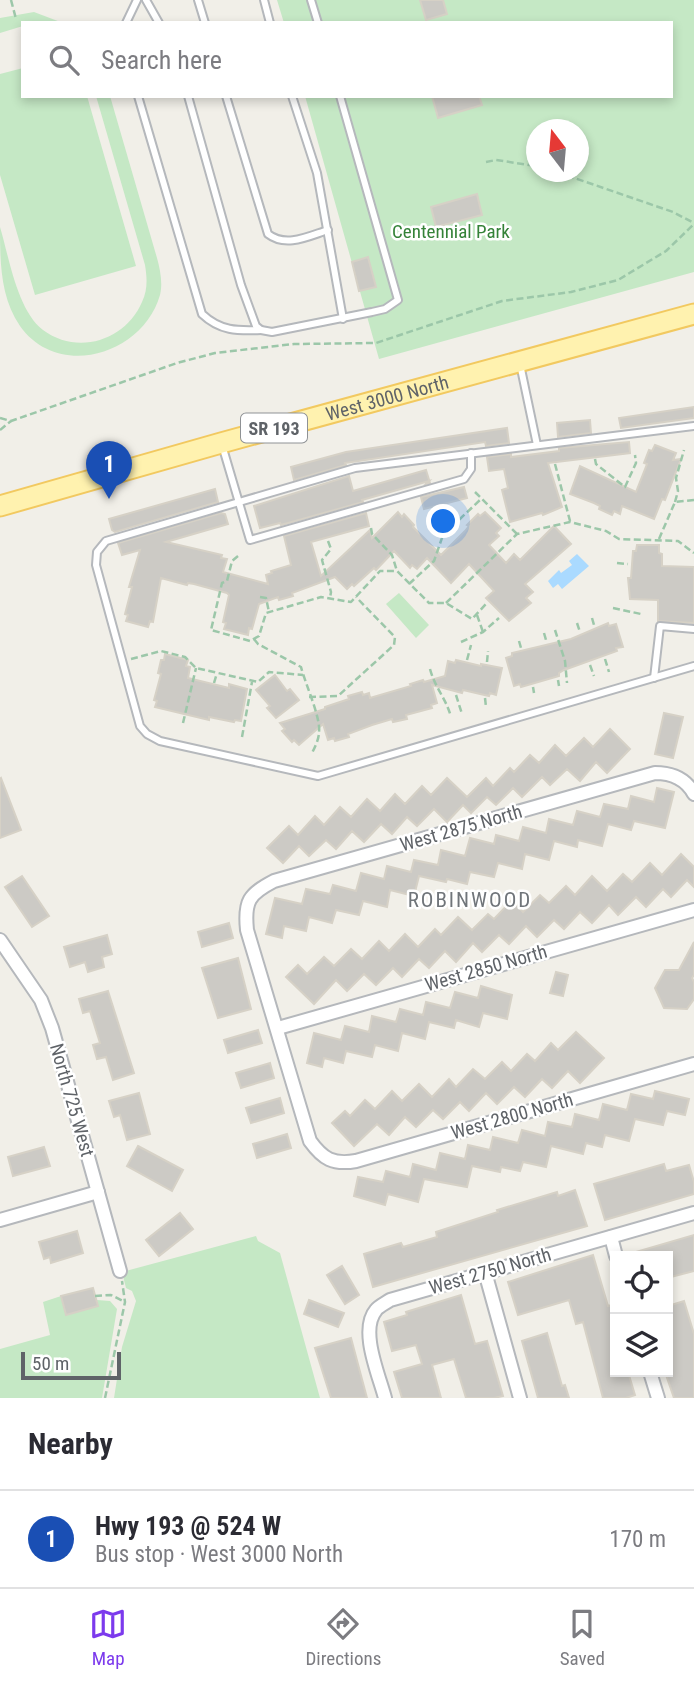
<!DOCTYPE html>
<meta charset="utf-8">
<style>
:root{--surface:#fff;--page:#f2f2f3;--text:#2b2b33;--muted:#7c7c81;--line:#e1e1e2;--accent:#7c3aed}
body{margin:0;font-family:"Roboto Condensed",sans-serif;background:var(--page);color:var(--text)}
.controls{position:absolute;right:21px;bottom:21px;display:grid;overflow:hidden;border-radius:0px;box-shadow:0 4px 10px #0003}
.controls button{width:63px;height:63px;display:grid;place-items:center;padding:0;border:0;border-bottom:2px solid var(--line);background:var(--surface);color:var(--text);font:35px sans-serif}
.compass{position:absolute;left:526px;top:119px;width:63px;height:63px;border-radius:50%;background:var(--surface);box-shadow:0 4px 10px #0003;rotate:344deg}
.scale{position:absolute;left:21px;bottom:18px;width:100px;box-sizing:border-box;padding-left:7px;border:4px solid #5f6368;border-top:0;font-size:19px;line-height:24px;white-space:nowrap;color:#5f6368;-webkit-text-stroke:5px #fff;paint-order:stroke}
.you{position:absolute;left:444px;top:522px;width:24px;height:24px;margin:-18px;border:5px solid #fff;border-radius:50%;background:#1a73e8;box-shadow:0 0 0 10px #1a73e833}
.badge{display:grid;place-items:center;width:46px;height:46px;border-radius:50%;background:var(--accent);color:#fff;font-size:23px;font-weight:700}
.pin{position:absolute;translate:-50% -58px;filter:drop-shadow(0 2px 4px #0008)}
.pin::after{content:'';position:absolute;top:37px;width:24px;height:21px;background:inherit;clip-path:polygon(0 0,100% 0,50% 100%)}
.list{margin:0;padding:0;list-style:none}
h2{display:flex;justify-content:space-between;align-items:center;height:91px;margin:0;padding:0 28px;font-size:30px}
h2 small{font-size:23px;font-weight:400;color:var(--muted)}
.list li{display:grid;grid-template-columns:46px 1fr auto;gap:21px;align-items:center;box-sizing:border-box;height:98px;padding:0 28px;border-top:2px solid var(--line)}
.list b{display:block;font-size:26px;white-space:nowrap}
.list p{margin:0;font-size:23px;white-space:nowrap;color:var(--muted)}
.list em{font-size:23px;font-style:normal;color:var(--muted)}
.icon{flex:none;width:38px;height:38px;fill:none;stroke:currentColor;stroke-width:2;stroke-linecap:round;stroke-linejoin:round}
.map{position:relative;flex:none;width:694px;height:1398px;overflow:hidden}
.search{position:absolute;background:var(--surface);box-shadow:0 4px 10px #0003;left:21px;right:21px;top:21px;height:77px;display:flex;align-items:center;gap:18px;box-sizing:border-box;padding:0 24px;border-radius:0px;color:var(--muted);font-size:26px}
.sheet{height:189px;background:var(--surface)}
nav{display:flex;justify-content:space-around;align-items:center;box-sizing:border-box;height:98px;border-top:2px solid var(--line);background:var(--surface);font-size:19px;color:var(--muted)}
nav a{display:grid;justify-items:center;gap:4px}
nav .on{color:var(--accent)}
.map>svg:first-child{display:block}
.green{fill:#c5e8c5;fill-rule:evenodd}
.water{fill:#aadaff}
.building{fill:#cccac5;stroke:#d6d1c6;stroke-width:2}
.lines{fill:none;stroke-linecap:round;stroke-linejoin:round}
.service-casing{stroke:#b5b8bc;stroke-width:10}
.minor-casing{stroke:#b5b8bc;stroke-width:16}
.primary-casing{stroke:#f2c960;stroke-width:23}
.path{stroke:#9cc7a9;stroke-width:2.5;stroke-dasharray:7 3.5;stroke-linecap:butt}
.service{stroke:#fff;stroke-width:6}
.minor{stroke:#fff;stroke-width:12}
.primary{stroke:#fff2af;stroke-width:19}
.labels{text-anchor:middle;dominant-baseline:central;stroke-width:5;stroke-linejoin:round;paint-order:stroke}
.shield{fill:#fff;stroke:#8f9295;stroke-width:2}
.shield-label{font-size:18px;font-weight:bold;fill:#5f6368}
.park-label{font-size:19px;fill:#348238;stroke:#fff}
.street-label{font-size:19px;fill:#5f6368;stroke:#fff}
.neighbourhood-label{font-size:21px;letter-spacing:2px;fill:#70757a;stroke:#fff}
</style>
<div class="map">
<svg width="694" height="1398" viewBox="0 0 694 1398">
<rect width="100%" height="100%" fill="#f1efe8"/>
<g class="green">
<path d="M277,0H694V272L379,359L305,96H671V23H284ZM536,130H578V172H536Z"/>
<path d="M34,12L63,23H23V26L0,33V18Z"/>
<path d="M23,68V96H87L136,266L35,295L0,175V74Z"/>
<path d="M96,96H110L157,258C160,269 163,283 160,295C143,355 58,380 20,326C0,297 0,260 0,227C9,257 17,310 43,330C78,356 126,340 142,302C148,290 147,277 145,265Z"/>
<path d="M399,593L429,625L416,638L386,604Z"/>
<path d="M256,1236L258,1241L280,1253L320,1398H114L122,1347L136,1301L132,1291L126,1288L122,1272Z"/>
<path d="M61,1296L67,1315L98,1306L97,1300L110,1301L117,1309L102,1398H0V1349L50,1335L43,1302Z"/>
</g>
<path class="water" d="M577,554L589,566L562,589L558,584L553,588L548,581L559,570L561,573L572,565L569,561Z"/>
<g class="building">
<path d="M420,0H443L447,14L426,20Z"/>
<path d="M432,96H479L482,105L438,118Z"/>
<path d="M477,194L482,215L436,227L431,207Z"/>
<path d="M368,257L376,287L359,291L352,262Z"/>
<path d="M694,407V418L621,428L619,418Z"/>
<path d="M590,420L591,433L558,437L557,423Z"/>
<path d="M507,428L509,443L486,446L485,442L345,463L346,465L294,480L291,467L346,452Z"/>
<path d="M629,442L630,453L548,463L562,507L543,515L542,513L510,522L502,490L508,488L504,469L489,471L487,457L511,454V457L559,451V448Z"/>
<path d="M655,445L676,453L673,460L681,459L665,500L662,499L654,519L622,506L620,514L614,511L612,515L599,509L600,506L594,503L570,494L580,466L636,492L647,464L644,463L649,450L652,451Z"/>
<path d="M426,470L430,483L426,484L429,481L362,500L363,502L281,525L280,523L260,528L254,506L349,476L353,491Z"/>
<path d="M464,487L467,498L424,509L421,497Z"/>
<path d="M215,489L218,502L115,532L112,530L109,519Z"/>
<path d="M398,512L402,517L404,514L414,525L413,527L441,555L465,531L469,526L467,525L478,514L480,516L485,512L501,528L496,533L499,536L489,545L506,563L514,554L520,560L554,526L571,544L525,584L533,592L526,598L531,603L509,621L486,598L494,591L469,564L451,583L427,558L417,569L412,565L410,568L394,551L376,570L374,568L354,586L352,584L347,589L335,577L292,593L293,596L279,600L278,597L259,604L252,629L249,628L248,635L224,629L226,623L223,622L229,595L227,593L194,584L188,583L187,585L161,578L153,622L150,621L148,627L126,621L128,615L125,614L132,587H129L140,550L122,555L118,543L221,513L225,514L228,524L166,542L222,555L221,558L227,559L223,572L268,584L266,575L272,573L271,571L291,565L284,536L366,513L369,526L311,542L321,576L370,530L372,538Z"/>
<path d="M637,545H659V553L662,554V566L694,567V623L658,621V600L630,599L628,578H631L633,551H636Z"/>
<path d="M608,623L609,626L616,624L623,647L616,648L617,651L564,670L559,673V676L521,687L520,684L514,686L506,658L512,656V653L571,639Z"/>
<path d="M165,654L188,660L186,666L190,667L188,678L229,688V684L247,689L241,721L235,720L234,722L209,717V720L155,707L157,701L154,700L161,674L158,673L161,660H164Z"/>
<path d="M456,660L481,666V664L502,668L496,695L490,693L489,696L463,690L462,693L432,685L437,703L431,705L432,708L406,715L407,719L393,722L392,719L372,725L348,734L349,737L335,741L334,738L328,740L323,724L299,745L294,740L292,742L282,731L285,729L280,723L325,709V707L349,699L348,696L362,692L363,695L369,693L370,698L411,686L410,684L423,680L424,682L445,676L448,661L455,663Z"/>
<path d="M275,675L287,691L290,689L299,700L276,718L267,708L270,706L256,690Z"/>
<path d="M664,713L683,717L673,758L655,754Z"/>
<path d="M610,729L630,749L607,773L596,762L580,781L567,769L550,785L542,777L522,797L513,788L496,805L487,797L471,813L463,805L447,822L434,809L417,826L407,817L392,834L381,824L364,842L352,831L336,849L326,840L309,856L299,846L283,863L267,848L289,826L298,835L315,816L324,825L340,807L351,817L367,799L380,811L395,794L405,804L422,786L431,795L447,778L467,797L486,778L493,786L510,768L514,772L530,755L539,763L555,745L566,756L584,738L593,747Z"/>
<path d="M1,778L21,830L0,838V779Z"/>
<path d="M657,788L674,792L665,828L634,821L631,830L608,824L602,846L578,840L577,847L554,841L549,860L525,854L522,869L498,863L494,877L470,872L467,884L447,879L446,882L419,876L414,896L390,890L387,907L363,901L359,915L336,910L332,923L309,917L306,931L284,926L282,938L266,934L275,898L302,904L306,889L330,894L333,885L356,891L361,873L384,879L387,866L411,872L414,860L438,865L441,850L465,856L470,838L494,844L496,835L519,841L523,827L546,833L549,819L573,825L577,811L600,817L604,804L628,809L631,796L654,802Z"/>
<path d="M681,854L694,867V887L687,880L671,897L663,889L646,907L636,897L618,915L609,905L592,923L580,912L564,929L554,920L537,937L526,926L509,944L499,935L482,952L473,943L456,962L445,951L429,968L419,959L402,977L393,968L376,985L364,974L347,991L336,980L314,1004L286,977L298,965L307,974L324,957L334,966L351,949L362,959L379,941L389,951L405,934L418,947L435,929L441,935L458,917L472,930L488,914L494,919L512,900L523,912L540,895L549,903L566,886L575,895L592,876L607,891L623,874L632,882L650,863L662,875Z"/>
<path d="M22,876L49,916L32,927L5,887Z"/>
<path d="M229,923L233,938L202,947L198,932Z"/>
<path d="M107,935L112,954L102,957L104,967L88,972L85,962L70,967L64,947Z"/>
<path d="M694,942V975L692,978L694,982V999L687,1009L664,1008L655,988L665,970H679Z"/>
<path d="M238,958L251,1009L218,1018L202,968Z"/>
<path d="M556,972L568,975L563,996L550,993Z"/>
<path d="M481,986L512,995L507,1019L483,1013L479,1027L456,1020L454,1028L429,1022L425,1039L402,1033L398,1051L375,1045L372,1057L346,1051L343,1063L324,1058L322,1067L307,1063L314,1033L341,1040L345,1026L369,1032L372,1016L396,1022L400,1009L423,1015L426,1002L450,1008L455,992L478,998Z"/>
<path d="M108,991L134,1073L113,1080L106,1057L97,1059L93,1045L100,1043L90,1011L83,1013L79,999Z"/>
<path d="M258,1030L262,1043L228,1053L224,1040Z"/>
<path d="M576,1032L604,1058L580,1083L568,1071L552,1088L542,1079L525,1097L514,1087L497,1104L486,1093L469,1111L460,1102L443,1119L433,1110L416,1127L405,1117L389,1135L377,1124L354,1146L332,1123L345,1111L350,1116L365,1100L375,1109L392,1091L402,1101L419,1084L432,1097L449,1079L456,1087L473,1069L485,1079L502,1062L511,1071L527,1054L535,1061L551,1043L558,1050Z"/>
<path d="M270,1063L274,1078L241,1088L236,1073Z"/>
<path d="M655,1091L689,1099L685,1115L667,1111L663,1125L635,1119L629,1141L605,1135L602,1147L586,1143L583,1154L551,1146L546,1167L523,1162L520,1171L501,1167L500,1172L472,1166L467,1187L424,1179L418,1202L388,1194L385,1205L354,1196L358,1177L383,1182L386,1171L410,1177L413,1164L436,1170L440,1153L465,1159L468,1145L490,1150L493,1137L518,1143L522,1130L545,1136L548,1122L572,1127L575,1114L599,1120L603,1104L627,1110L631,1094L653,1099Z"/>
<path d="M139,1093L150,1134L127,1140L120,1115L114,1117L109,1101Z"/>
<path d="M280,1098L284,1113L251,1123L246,1108Z"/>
<path d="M287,1134L291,1148L257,1158L253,1144Z"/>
<path d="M138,1146L183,1170L172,1191L127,1166Z"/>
<path d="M44,1147L50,1166L13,1176L8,1157Z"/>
<path d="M664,1164L666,1171L689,1165L694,1182V1194L605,1220L594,1184Z"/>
<path d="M575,1190L587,1226L373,1287L364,1254L401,1243L403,1247L437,1237L436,1232L498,1212L497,1210L557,1192L558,1196Z"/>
<path d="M180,1213L193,1229L159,1256L146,1240Z"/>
<path d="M77,1231L83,1253L51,1263L50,1257L44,1259L39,1242Z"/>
<path d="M694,1235V1271L671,1277L668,1256H629V1254Z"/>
<path d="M593,1255L608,1306L612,1305L615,1317V1372H628L635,1395L626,1398H603L583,1322L576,1324L569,1300L518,1315L508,1282Z"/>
<path d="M342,1266L359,1295L345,1304L327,1275Z"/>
<path d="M93,1288L98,1306L66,1315L61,1296Z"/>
<path d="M461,1295L475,1344L487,1341L503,1396L494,1398H466L454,1359L432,1365L441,1398H402L394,1372L422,1364L416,1345L392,1351L384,1322L407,1315L406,1312Z"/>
<path d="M309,1300L344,1313L338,1327L304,1314Z"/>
<path d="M684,1301L694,1334V1398H674L665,1372H668V1306Z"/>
<path d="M547,1333L562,1386L565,1385L569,1398H538L522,1341Z"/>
<path d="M351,1338L367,1398H331L315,1348Z"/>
</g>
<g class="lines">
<g class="service-casing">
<g id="service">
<path d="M146,0L159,23"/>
<path d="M198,0L205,23"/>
<path d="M264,0L270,23"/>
<path d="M311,0L318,23"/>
<path d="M126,23L137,0"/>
<path d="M138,96L202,314C220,331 237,331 261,330"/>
<path d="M188,96L241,285L256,326L261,330L272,332L372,312L385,309L398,300L340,96"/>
<path d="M226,96L268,234C286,248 309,236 328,230"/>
<path d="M292,96L317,173L343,319"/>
<path d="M520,364L537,445"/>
<path d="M694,426L355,468L106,541L97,552L96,565L140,726L147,734L160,741L318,776L694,666"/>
<path d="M222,445L250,540L464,479L471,469V453"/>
<path d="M654,678L660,626L694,629"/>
</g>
</g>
<g class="minor-casing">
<g id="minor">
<path d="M694,794C686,779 672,773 655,773L274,881C249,894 244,901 247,930L310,1141C323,1159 333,1165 356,1161L694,1064"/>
<path d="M0,940L41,1000L52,1028L120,1271"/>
<path d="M278,1028L694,910"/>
<path d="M0,1220L98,1192"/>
<path d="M611,1237L616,1256"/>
<path d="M485,1272L520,1398"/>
<path d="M650,1372L658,1398"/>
<path d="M385,1398C379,1375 359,1330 376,1310C379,1306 386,1303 390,1300L694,1213"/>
</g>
</g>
<g class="primary-casing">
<g id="primary">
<path id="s1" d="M0,506L221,443L694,314"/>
</g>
</g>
<g class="path">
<path d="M11,0L16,19"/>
<path d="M486,162L496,160L536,166"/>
<path d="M557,172L673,212L694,223"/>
<path d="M0,418L11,421L177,363L215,353L294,344L376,343L502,301L571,292L618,280L666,251L694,224"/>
<path d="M0,430L11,421"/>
<path d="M595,459L596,464L625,487L636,463L635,455"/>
<path d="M555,464L570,521"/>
<path d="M475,492L517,534"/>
<path d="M675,502L678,491L676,478L684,450"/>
<path d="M371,528L372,534L392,555L397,571L429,603H446L472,619L486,604"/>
<path d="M659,539L675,502L694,500"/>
<path d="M328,541L331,549L322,560L331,592L330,598"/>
<path d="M238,556L232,561L227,581L222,583L211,630L250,641L259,636L266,613L321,597L351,602L380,571H397"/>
<path d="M617,563L628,564"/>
<path d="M409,584L434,561L443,535L481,499"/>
<path d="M260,597L266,598L269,612"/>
<path d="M446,603L517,534L570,522L606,531L619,539L678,541L694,553"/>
<path d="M613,608L641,614"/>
<path d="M477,615L483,632"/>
<path d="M592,618L594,625"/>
<path d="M577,623L580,632"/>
<path d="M555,630L565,661L567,683"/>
<path d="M544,633L546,640"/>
<path d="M254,639L258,644L301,667C305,683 321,718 319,732C319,739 315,747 312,753"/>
<path d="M519,641L521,648"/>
<path d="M461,642L483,632L499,618"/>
<path d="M131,659L161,651L185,657L196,668L258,682L269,672L303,675"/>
<path d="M605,659L609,672"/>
<path d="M467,660L471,645"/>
<path d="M487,662L488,651"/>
<path d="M590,665L594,676"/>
<path d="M430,669C435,688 446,698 451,717"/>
<path d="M558,680L559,686"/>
<path d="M214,683L217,673"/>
<path d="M533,687L534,693"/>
<path d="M456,695L462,714"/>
<path d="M309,697L338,696L394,645L395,637L356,597"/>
<path d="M485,698L486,707"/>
<path d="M183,723L196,668"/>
<path d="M242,737L252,682"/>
<path d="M95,1296L111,1295L125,1302"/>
<path d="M105,1398L125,1302L122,1281"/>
</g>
<use href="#service" class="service"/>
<use href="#minor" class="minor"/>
<use href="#primary" class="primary"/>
</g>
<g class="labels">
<rect class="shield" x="241" y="413.5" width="66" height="29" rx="5"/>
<g class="shield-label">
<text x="274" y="428">SR 193</text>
</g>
<g class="park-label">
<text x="451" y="231">Centennial Park</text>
</g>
<g class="street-label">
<text stroke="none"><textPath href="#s1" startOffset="402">West 3000 North</textPath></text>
<text transform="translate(461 828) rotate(-16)">West 2875 North</text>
<text transform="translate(486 968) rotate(-16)">West 2850 North</text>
<text transform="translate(72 1100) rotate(74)">North 725 West</text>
<text transform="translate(512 1116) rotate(-16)">West 2800 North</text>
<text transform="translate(490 1271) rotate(-16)">West 2750 North</text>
</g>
<g class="neighbourhood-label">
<text x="470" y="900">ROBINWOOD</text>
</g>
</g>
</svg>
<div class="controls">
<button><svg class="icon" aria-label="locate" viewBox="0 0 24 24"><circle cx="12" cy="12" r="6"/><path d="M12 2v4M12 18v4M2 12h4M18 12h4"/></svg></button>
<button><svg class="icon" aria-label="layers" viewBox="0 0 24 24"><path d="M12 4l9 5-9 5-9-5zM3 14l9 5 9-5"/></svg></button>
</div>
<svg class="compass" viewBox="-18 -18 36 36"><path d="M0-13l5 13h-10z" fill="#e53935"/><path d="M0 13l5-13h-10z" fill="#7c7c81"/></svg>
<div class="scale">50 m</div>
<div class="you"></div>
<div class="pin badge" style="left:109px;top:499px;background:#1a4fb4">1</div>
<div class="search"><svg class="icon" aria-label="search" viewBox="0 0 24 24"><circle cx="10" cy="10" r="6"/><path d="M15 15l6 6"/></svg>Search here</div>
</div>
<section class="sheet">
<h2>Nearby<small></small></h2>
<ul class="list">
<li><span class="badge" style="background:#1a4fb4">1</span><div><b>Hwy 193 @ 524 W</b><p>Bus stop · West 3000 North</p></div><em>170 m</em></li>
</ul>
</section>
<nav>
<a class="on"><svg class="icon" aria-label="map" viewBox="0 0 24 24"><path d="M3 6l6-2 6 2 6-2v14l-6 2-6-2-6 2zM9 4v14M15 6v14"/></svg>Map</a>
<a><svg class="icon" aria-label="directions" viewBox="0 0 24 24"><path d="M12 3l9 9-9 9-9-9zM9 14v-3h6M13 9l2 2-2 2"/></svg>Directions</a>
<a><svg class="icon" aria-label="saved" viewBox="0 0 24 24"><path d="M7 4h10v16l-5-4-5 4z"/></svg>Saved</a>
</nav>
